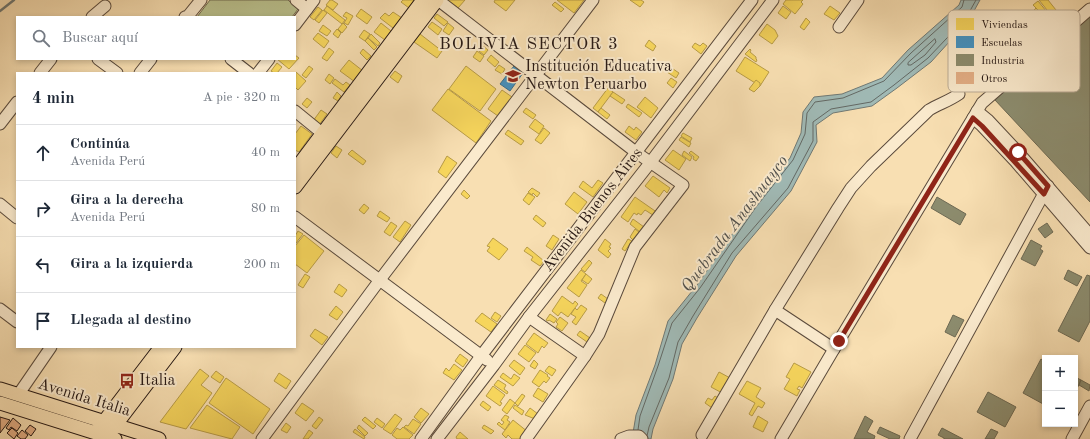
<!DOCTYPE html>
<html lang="es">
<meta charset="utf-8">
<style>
:root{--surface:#fff;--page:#f6f6f7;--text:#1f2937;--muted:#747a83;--line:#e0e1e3}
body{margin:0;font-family:"Old Standard TT",serif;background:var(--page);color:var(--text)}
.controls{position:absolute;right:12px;bottom:12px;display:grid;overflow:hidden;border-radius:0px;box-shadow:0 2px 6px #0003}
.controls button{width:36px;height:36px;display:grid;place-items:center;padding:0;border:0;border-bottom:1px solid var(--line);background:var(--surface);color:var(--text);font:20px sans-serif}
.stop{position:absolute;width:12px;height:12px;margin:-9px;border:3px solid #8f2418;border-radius:50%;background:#fff}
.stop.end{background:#8f2418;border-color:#fff;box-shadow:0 1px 4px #0008}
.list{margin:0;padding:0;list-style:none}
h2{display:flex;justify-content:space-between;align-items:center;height:52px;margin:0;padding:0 16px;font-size:17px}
h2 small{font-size:13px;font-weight:400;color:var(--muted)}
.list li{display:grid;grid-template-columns:26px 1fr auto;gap:12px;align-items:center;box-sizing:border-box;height:56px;padding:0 16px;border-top:1px solid var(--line)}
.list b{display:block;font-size:15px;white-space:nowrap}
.list p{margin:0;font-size:13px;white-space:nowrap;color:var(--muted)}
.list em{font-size:13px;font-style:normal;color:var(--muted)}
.icon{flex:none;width:22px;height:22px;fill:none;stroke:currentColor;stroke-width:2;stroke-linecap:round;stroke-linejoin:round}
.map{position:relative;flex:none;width:1090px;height:439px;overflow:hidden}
.search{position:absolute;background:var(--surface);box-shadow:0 2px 6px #0003;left:16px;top:16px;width:280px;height:44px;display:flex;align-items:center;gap:10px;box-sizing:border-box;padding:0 14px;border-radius:0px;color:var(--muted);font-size:15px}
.panel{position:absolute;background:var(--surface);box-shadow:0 2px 6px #0003;left:16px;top:72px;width:280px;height:276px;border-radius:0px}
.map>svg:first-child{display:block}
.green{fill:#bac28f;stroke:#706d52}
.water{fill:#a0bab6;stroke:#6f7975}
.homes{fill:#f6d55c;stroke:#b89c46}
.schools{fill:#4393c3;stroke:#3a6e8e}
.industry{fill:#8c8c6e;stroke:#6d6953}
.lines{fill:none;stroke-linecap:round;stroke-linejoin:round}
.shore{stroke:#636965;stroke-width:1}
.stream{stroke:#6f7975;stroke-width:2.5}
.building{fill:#e3ae85;stroke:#261814}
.minor-casing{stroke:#5a4a3c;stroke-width:13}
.major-casing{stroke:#261814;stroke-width:15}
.minor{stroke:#faeacd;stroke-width:11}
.major{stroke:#f8dfb2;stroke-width:13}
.route{stroke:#8f2418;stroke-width:5}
.labels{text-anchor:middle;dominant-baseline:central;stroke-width:4;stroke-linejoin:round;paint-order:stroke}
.poi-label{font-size:16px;fill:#261814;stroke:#faeacd;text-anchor:start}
.street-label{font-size:16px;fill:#261814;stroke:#faeacd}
.neighbourhood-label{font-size:17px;letter-spacing:1px;fill:#261814;stroke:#faeacd}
.water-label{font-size:17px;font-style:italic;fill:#51514d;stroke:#faeacd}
.key{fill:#faeacd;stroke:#baab96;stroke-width:1}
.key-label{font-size:11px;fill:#261814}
</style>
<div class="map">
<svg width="1090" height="439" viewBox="0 0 1090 439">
<rect width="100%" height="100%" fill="#f8dfb2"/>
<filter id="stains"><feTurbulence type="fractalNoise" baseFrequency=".005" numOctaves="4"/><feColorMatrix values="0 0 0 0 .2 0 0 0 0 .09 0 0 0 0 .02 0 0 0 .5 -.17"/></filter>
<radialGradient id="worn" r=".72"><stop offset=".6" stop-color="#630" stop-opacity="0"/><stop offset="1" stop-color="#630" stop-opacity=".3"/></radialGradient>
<path class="green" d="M210,0H288L298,9L292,17H197Z"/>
<path class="water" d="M961,0H980L969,20L931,62L897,88L872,106L833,113L816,125L817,142L791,191L736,256L697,318L682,344L673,379L653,429L651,439H632L636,415L655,365L668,321L697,285L753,204L790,158L801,133L803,112L814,97L842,94L882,78L908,50L959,5Z"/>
<g class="homes">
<path d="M330,0H332L338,4L333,10L326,5Z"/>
<path d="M403,0H416L409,8L401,2Z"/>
<path d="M447,0H465L458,8Z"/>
<path d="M495,0H515L506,11L494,2Z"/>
<path d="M557,0H584L574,13Z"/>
<path d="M630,0H641L644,2L640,7Z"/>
<path d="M786,0H803L801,2L803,4L795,14L783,4Z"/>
<path d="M1039,0H1048L1056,10L1051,15Z"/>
<path d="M1038,1L1051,17L1047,20L1045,18H1042L1041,16L1042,14L1033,5Z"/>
<path d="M555,2L564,9L561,12L552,5Z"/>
<path d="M327,6L345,20L342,24L324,10Z"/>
<path d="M783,6L791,12L786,19L778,13Z"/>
<path d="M830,6L840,13L834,20L824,14Z"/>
<path d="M318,7L322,10L314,20L310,17Z"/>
<path d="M1036,8L1038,10L1036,12L1037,14L1039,12L1041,15L1039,16L1042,19H1045L1046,21L1041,25L1031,13Z"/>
<path d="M361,9L372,17L367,24L356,16Z"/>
<path d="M323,10L327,13L319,23L315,20Z"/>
<path d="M346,12L353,16L348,25L344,23L347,18L343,16Z"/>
<path d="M393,12L402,18L393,28L380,18L385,13L389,16Z"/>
<path d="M437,14L448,22L444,26L434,18Z"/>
<path d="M806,18L810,22L804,30L800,27Z"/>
<path d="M432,22L442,29L438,35L428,27Z"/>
<path d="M343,23L347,27L342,33L338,29Z"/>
<path d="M381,23L391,31L385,40L374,32Z"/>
<path d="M448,23L454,28L449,35L443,31Z"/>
<path d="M767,24L775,30L778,36L772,44L759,35Z"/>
<path d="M323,25L331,31L327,36L319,31Z"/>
<path d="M337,29L341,33L338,38L333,34Z"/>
<path d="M364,30L370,34L365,41L359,37Z"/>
<path d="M318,33L329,41L324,48L313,39Z"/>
<path d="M371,34L380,43L378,46L368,38Z"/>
<path d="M420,34L442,51L437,58L414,42Z"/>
<path d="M368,38L377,47L374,50L365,41Z"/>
<path d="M649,40L656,46L653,51L645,46Z"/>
<path d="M695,43L700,46L703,43L707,46L701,54L692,47Z"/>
<path d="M483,46L488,50L484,55L479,51Z"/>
<path d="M329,48L334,52L327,61L322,58Z"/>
<path d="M363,49L371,56L367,60L360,53Z"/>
<path d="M750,49L751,50L750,52L756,57V59L757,60L756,62L745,54Z"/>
<path d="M477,51L484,56L480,62L473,57Z"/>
<path d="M295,55L299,58L289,69L277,59H295Z"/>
<path d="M491,55L499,62L495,67L487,60Z"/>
<path d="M745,57L769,72L760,86L736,71Z"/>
<path d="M349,60L363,71L355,82L340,71Z"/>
<path d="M663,62L679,73L676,78L667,72V71L665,69L666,68L661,64Z"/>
<path d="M277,63L282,67L277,73H274L271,71Z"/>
<path d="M499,65L505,69L502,74L495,70Z"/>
<path d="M309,66L313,69L306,78L302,75Z"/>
<path d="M466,66L496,89L480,111L449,89Z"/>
<path d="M395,71L402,76L398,83L390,77Z"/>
<path d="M296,72L306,81L298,90L295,87Z"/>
<path d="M329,74L334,78L330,84L325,80Z"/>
<path d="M671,78L677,82L673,88L667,83Z"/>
<path d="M335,79L343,85L346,82L350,85L344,92L332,83Z"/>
<path d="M756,80L760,83V86L754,92L749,89Z"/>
<path d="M608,88L613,92L598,112L593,108Z"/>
<path d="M448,89L491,121L476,143L432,110Z"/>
<path d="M502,90L512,97L498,116L488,109Z"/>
<path d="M337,92L341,96L338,101L333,98Z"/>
<path d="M613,92L625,100L622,104L610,96Z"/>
<path d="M645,97L658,108L651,118L637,107Z"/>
<path d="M307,98L312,102L307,108L302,104Z"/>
<path d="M628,104L642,113L639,117L626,107Z"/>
<path d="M526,108L536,115L533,119L523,112Z"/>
<path d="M601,108L610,115L607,119L598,112Z"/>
<path d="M321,110L327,114L319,125L313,121Z"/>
<path d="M535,119L544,126L539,134L529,127Z"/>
<path d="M301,126L312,134L299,152L295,150V134Z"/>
<path d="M629,126L634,130L636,127L642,132L636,140L625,132Z"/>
<path d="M544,128L550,133L541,144L535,140Z"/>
<path d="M508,130L524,141L521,145L505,134Z"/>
<path d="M683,133L692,138L690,142L681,136Z"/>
<path d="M681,137L691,143L689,147L679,140Z"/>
<path d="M336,146L342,150L337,158L331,153Z"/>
<path d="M352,150L366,161L363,165L348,154Z"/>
<path d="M673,150L686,159L679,170L665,160Z"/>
<path d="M684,151L692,157L690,161L682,155Z"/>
<path d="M691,151L699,157L696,161L693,159L694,157L689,153Z"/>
<path d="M447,156L457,163L446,178L438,172Z"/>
<path d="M653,176L670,188L667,193L664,190L659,197L645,186Z"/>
<path d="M598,180L603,183L593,197L579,187L583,181L592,188Z"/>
<path d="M532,188L540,193L537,197L533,193L532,195L528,192Z"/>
<path d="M464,190L470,196L467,199L461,194Z"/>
<path d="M574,192L587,202L578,214L565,204Z"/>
<path d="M528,193L535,197L529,205L523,200Z"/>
<path d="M635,197L658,213L656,217L645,210L641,215L638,213L637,215L634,213L628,222L621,217Z"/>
<path d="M364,204L369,208L364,214L359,210Z"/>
<path d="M380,211L390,218L387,222L377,216Z"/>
<path d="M536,215L546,223L543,227L533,219Z"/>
<path d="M633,219L644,227L640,232L630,224Z"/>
<path d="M405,221L411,225L400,242L393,237Z"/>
<path d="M391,222L397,226L390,236L384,232Z"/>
<path d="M635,229L639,232L633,240L630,237Z"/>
<path d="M298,231L303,234L296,243L295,242V236Z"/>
<path d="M304,235L324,251L307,273L295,264V246Z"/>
<path d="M553,235L559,239L552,250L546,246Z"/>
<path d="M493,238L508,249L499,260L487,251L490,247L487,246Z"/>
<path d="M605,239L611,244L609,247L611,248L608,251L611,254L608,258L598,250Z"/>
<path d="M628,239L632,241L625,251L622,249Z"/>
<path d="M527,247L544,261L540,266L531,260L533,257L524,251Z"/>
<path d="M589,260L592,263L585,272L581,269Z"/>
<path d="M581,270L586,274L581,281L587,285L579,297L567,288Z"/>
<path d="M305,274L310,277L303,288L298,285Z"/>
<path d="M586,274L592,279L588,284L582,280Z"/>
<path d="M339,284L347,290L342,297L334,292Z"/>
<path d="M601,294L608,299L605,303L598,298Z"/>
<path d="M562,296L573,304L575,301L578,304L568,317L561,312L558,316L552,311Z"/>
<path d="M581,305L587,309L576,325L572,322L576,317L571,314L575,308L577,310Z"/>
<path d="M336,306L343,312L337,320L329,315Z"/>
<path d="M495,312L501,316L497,322L491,318Z"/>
<path d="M482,313L497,324L491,332L475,321Z"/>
<path d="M550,314L557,319L554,323L549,320L548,321L546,320Z"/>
<path d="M560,317L568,323L562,331L556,327L558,324L556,322Z"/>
<path d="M315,329L328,337L322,345L310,336Z"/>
<path d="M580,331L590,338L587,342L577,335Z"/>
<path d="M534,333L548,343L544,348L542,346L538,353L526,344Z"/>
<path d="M525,345L536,353L529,362L518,354Z"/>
<path d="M460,354L468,360L463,367L455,361Z"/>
<path d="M514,360L525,368L520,375L509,366Z"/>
<path d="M534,360L538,364L535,369L530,366Z"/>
<path d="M794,363L811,372L802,388L799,386L797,389L800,390L797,396L784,389L790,379L786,377Z"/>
<path d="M454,364L462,370L454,380L443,373L446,368L449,371Z"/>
<path d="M549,366L556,370L552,376L545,371Z"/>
<path d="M200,369L209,376L201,385L212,393L186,429L160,422Z"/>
<path d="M540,370L548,375L547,376L550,378L546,383L544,381L539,387L532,382Z"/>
<path d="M216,371L224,377L220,383L211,377Z"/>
<path d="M719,372L732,379L724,394L711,387Z"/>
<path d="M279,373L291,381L286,389L274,381Z"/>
<path d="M503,373L511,379L514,374L520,378L513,386L500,377Z"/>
<path d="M226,378L270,409L253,434L209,403Z"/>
<path d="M498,380L506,385L504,389L508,392L507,394L494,385Z"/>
<path d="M747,381L761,388L756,397L765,403L762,408L758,406L752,416L749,414L755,403L739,394Z"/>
<path d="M493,386L505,395L500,402L502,403L500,406L486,396Z"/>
<path d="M538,388L548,394L543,402L533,396Z"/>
<path d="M522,394L525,396L518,406L515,403Z"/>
<path d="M715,396L721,400L715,410L705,403L708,398L712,400Z"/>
<path d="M510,399L515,403L507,414L502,410Z"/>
<path d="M483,401L491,407L488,411L480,405Z"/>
<path d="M302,403L314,411L306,421L295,413Z"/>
<path d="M207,405L240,427L232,439L190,428Z"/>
<path d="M515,405L524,411L522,415L513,408Z"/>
<path d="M421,408L429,414L421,423L414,417Z"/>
<path d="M530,408L538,414L535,419L525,415Z"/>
<path d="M395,414L402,419L391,434L383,429Z"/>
<path d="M505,415L509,417L507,420L510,422L505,430L497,424L499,422L502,425L504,422L501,420Z"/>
<path d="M758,416L768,422L763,432L753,427Z"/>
<path d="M319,417L323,420L316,429L312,426Z"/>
<path d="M365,417L376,426L373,429L362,420Z"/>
<path d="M377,418L385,424L382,428L374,422Z"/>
<path d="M413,419L421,424L414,434L404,427L406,425L408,426Z"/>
<path d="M513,420L528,432L522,439H512L508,435L506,438L502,434Z"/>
<path d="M286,423L291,427L287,433L281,430Z"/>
<path d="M359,425L368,433L365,436L357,428Z"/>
<path d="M484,425L494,431L491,434L482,428Z"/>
<path d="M403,427L413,435L409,439H397L392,435L397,428L400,430Z"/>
<path d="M355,429L365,437L364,439L353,432Z"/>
<path d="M309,430L313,433L308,439H303Z"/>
<path d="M460,432L468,439H457L456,437Z"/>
</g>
<path class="schools" d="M514,66L523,73L510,91L500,84Z"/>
<g class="industry">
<path d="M1090,17V202L995,100Z"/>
<path d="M937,197L966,214L960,225L931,208Z"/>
<path d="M1047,223L1053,232L1045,238L1038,229Z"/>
<path d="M1031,240L1042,246L1040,249L1043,251L1035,266L1021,259Z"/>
<path d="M1068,270L1082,277L1077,286L1064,279Z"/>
<path d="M1087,275L1090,276V321L1079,342L1058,331Z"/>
<path d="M953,315L964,320L955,337L945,332Z"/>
<path d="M1041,359L1045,362V405L1023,393Z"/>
<path d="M1075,377L1081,380L1075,393Z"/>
<path d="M1081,380L1090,385L1089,391L1079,385Z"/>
<path d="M988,392L1016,407L1005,427L977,412Z"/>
<path d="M865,416L873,421L867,432L875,436L874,439H854Z"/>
<path d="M880,427L900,436L899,439H890L877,433Z"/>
<path d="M942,428L963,439H944V438L938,435Z"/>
<path d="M991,429L998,432L994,439H985Z"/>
</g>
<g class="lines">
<g class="shore">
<path d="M935,39L936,42L925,55L911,65H908V63Z"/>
<path d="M638,430L640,416L658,366L672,323L700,288L756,207L793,160L805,134L807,113L815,102L843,98L884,81L911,53L962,7L964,0"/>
<path d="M647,436L649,427L669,378L678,342L693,316L732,253L788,188L813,141V122L831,109L871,102L894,85L928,58L966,18L976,0"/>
</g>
<path class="stream" d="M0,11L14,0"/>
</g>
<g class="building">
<path d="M0,417L10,420L0,433Z"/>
<path d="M13,418L21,425L17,431L11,427L9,430L6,428Z"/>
<path d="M30,425L36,429L31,436L25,431Z"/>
<path d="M12,428L18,433L14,439L7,433Z"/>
<path d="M22,430L28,435L25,439H21L17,436Z"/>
</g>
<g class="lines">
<g class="minor-casing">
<g id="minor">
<path d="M296,0L307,9"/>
<path d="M438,0L637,153L683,185L635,247L599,334L585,356L526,439"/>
<path d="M92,17L105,6"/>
<path d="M185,17L188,16L201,0"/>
<path d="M295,25L314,0"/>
<path d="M839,27L858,0"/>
<path d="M98,59L117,73"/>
<path d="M231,59L249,73"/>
<path d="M40,73L51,59"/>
<path d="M140,73L151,59"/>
<path d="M258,73L269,59"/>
<path d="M295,111L322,133"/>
<path d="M977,111L988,120L1018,152L1090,235"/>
<path d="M973,118L982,126L1015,161L1090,248"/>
<path d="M0,124L17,102"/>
<path d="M0,204L17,218"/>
<path d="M295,217L487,360"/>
<path d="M0,309L17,322"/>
<path d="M775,310L834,349"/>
<path d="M529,317L585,356"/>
<path d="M18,395L51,347"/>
<path d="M702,435L775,310L838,208L851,188L871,166L929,110C939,104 949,101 959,94"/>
<path d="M262,439L379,281L593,0"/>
<path d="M421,439L481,356L752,0"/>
<path d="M437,439L494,365L529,317L650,163L773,0"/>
<path d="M621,439L629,436H639L642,439"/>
<path d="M781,439L834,349L982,103L1090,9"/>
<path d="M910,439L1048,186"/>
<path d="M1072,439L1090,406"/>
</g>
</g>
<g class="major-casing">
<g id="major">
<path d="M295,170L423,0"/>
<path d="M295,187L437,0"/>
<path d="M0,389L159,439"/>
<path d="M0,403L115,439"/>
<path d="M99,428L161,347"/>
<path d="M111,431L175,347"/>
</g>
</g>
<use href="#minor" class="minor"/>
<use href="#major" class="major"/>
</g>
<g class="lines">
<path class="route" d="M839,341L973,118L982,126L1044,194L1048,186L1018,152"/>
</g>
<defs>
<g id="school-bare" transform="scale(1.2)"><path d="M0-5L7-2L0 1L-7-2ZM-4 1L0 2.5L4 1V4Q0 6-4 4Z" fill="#8f2418" stroke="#faeacd" stroke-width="2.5" paint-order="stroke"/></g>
<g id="bus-bare" transform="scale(1.2)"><path d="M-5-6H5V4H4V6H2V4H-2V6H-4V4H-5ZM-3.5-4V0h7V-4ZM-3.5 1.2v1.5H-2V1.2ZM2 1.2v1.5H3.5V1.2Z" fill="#8f2418" stroke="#faeacd" stroke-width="2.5" paint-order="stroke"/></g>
</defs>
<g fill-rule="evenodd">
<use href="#school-bare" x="513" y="76"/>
<use href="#bus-bare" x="127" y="381"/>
</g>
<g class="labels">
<g class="poi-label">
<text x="525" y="67">Institución Educativa<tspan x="525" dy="18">Newton Peruarbo</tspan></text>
<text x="139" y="381">Italia</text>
</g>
<g class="street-label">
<text transform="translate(593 210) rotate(-52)">Avenida Buenos Aires</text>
<text transform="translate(84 398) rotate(17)">Avenida Italia</text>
</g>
<g class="neighbourhood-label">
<text x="529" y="44">BOLIVIA SECTOR 3</text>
</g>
<g class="water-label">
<text transform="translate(735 224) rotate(-53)">Quebrada Anashuayco</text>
</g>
</g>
<rect x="948" y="10" width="132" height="82" rx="6" class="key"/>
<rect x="956" y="18" width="18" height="12" fill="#f6d55c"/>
<rect x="956" y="36" width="18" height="12" fill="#4393c3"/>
<rect x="956" y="54" width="18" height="12" fill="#8c8c6e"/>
<rect x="956" y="72" width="18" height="12" fill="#e3ae85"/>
<g class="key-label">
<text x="981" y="28">Viviendas</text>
<text x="981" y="46">Escuelas</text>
<text x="981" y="64">Industria</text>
<text x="981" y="82">Otros</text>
</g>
<rect width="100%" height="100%" filter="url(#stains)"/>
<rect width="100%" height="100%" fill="url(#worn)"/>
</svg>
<div class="controls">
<button>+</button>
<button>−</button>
</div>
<div class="stop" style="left:1018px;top:152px"></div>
<div class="stop end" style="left:839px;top:341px"></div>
<div class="search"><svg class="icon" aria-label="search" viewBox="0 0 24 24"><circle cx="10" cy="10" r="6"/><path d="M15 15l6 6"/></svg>Buscar aquí</div>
<section class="panel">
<h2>4 min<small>A pie · 320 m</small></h2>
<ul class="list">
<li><svg class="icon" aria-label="ahead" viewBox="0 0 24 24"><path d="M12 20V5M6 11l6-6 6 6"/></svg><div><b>Continúa</b><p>Avenida Perú</p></div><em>40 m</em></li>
<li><svg class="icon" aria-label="right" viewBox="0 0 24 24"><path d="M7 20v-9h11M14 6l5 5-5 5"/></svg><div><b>Gira a la derecha</b><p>Avenida Perú</p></div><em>80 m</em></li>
<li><svg class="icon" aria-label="left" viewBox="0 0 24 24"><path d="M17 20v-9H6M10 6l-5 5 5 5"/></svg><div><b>Gira a la izquierda</b></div><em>200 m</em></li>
<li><svg class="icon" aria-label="arrive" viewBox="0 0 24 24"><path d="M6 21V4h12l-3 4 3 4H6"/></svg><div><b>Llegada al destino</b></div></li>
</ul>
</section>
</div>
